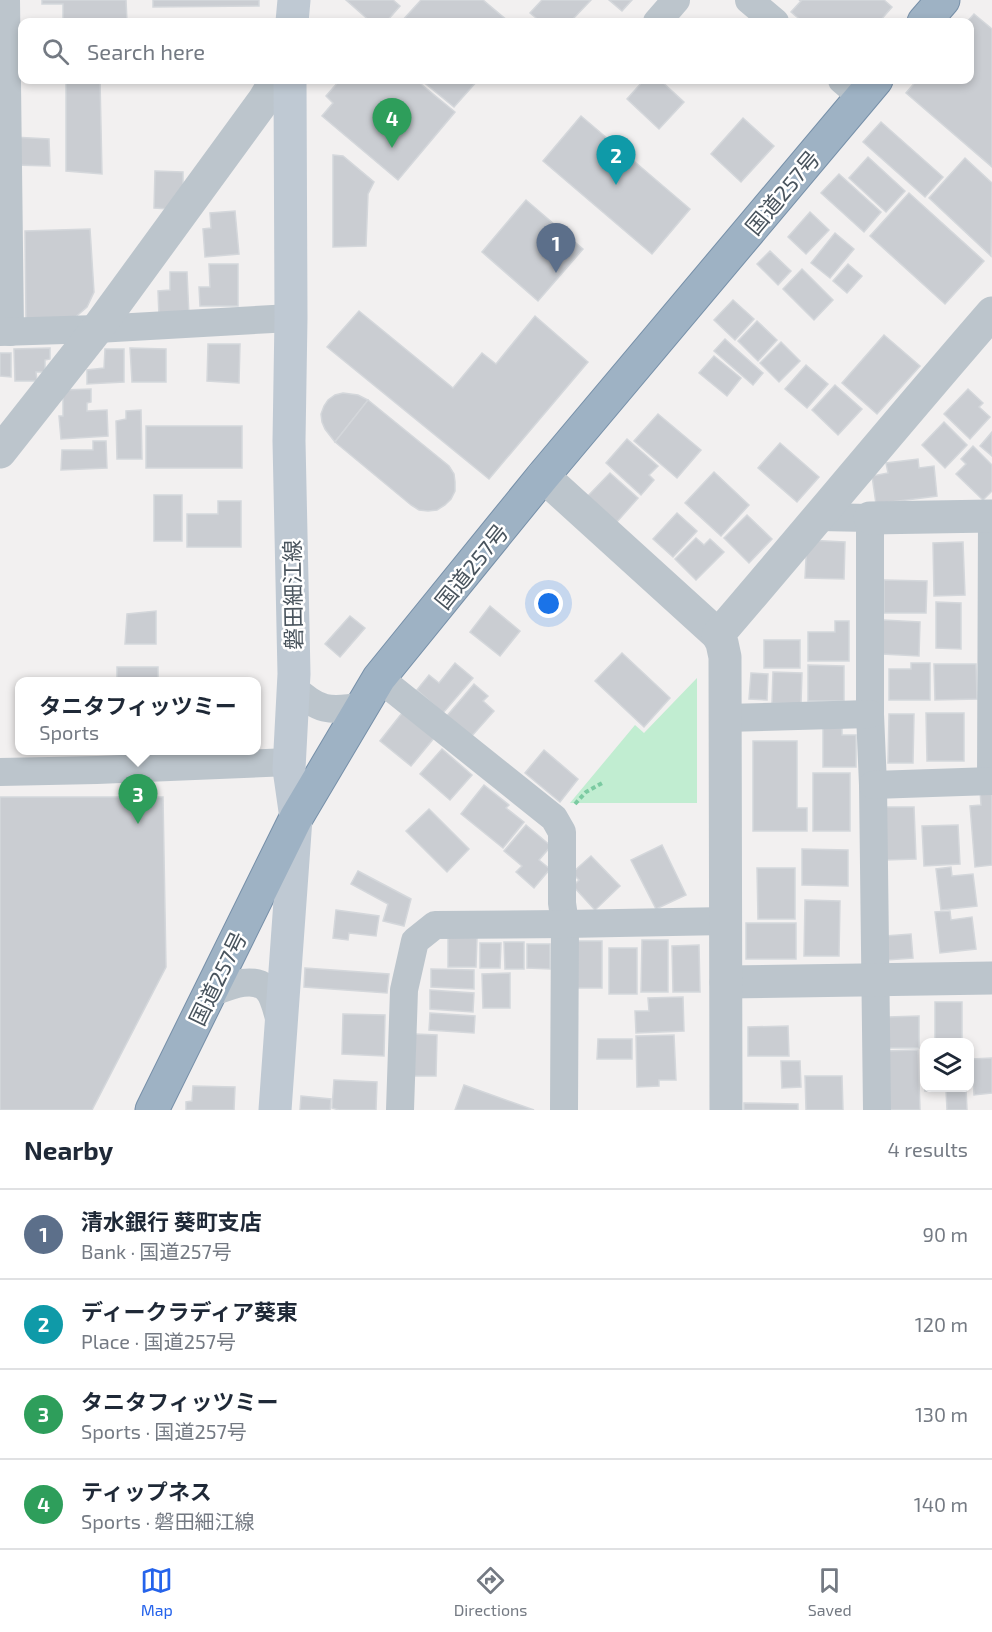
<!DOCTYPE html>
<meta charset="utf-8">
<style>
:root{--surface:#fff;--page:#f2f2f3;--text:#1f2937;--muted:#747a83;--line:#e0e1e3;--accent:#2563eb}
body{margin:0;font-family:"Exo 2","Noto Sans JP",sans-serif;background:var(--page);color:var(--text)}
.controls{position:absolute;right:18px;bottom:18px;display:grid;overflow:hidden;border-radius:12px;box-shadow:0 3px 9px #0003}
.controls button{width:54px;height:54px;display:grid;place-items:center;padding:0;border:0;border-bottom:2px solid var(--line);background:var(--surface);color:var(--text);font:30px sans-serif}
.you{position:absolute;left:549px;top:604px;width:21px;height:21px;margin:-15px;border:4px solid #fff;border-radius:50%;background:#1a73e8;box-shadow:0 0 0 9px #1a73e833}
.badge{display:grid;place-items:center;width:39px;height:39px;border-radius:50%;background:var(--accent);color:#fff;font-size:20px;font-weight:700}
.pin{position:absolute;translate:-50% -50px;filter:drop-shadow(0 2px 3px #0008)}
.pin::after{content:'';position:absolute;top:32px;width:21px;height:18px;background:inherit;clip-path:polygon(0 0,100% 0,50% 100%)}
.popup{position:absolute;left:15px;top:677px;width:246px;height:78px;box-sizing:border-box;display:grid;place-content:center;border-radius:12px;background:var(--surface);filter:drop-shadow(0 2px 4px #0005);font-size:20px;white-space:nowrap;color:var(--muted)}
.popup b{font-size:22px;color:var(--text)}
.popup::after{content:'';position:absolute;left:50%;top:100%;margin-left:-12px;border:12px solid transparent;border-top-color:var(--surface)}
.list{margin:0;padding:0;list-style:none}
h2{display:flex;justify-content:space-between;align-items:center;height:78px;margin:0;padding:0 24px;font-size:26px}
h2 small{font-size:20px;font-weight:400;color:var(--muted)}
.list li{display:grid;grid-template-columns:39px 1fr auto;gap:18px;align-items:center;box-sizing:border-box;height:90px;padding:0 24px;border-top:2px solid var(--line)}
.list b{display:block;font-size:22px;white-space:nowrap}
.list p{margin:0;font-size:20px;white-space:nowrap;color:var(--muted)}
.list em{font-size:20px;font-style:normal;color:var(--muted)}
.icon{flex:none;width:33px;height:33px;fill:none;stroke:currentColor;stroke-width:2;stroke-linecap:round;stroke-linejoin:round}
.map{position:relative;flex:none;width:992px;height:1110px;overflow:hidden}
.search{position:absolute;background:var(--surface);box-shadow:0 3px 9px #0003;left:18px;right:18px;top:18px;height:66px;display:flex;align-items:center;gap:15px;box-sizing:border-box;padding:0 21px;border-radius:12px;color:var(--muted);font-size:22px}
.sheet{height:438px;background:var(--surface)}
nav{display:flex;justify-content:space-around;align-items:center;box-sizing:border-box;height:84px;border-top:2px solid var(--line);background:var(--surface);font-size:16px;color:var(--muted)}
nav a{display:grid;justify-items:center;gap:3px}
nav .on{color:var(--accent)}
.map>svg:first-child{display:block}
.green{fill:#c1edd1}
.building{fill:#cacdd2;stroke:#d4d7db;stroke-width:1.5}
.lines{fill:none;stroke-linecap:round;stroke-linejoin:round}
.trunk-casing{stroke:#768fa8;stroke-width:35}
.path{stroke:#7bcaa1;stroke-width:4;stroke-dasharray:4.5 3;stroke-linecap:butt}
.minor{stroke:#bcc5cc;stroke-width:28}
.tertiary{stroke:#bcc5cc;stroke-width:33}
.secondary{stroke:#bfc9d3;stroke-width:33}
.trunk{stroke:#9eb2c4;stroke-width:33}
.labels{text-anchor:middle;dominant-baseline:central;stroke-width:5;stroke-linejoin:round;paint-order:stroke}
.street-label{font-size:22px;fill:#49545d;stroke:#fff}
</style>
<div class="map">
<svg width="992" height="1110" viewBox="0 0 992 1110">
<rect width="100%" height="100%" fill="#f2f0f0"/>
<path class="green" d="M697,678V803H570L635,725L644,733Z"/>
<g class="building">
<path d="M42,0H126L127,22H63V4H42Z"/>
<path d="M153,0H259V6L153,7Z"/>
<path d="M346,0H393L400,6L386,22H371Z"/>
<path d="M421,0H483L509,22H401Z"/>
<path d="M542,0H591L570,22H541L530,13Z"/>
<path d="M609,0H632L622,11Z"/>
<path d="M799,0H884L892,7L879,22H803L791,12L801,1Z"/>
<path d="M974,14L992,29V167L906,93L917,80H970V22H967Z"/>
<path d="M66,80H100L102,174L66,171Z"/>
<path d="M340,80H416L455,112L398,180L322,116L333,103L326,96Z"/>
<path d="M421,80H478L454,107Z"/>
<path d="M644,80H660L684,102L659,129L627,99Z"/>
<path d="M581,116L690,209L652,254L543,161Z"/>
<path d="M743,118L774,146L741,182L711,154Z"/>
<path d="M881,122L943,177L925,197L863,142Z"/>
<path d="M13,137L49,139L50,166L14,165Z"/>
<path d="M333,155L343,156L374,182L368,194L366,246L333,247Z"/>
<path d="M868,157L905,191L886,212L849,178Z"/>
<path d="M965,158L992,183L991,256L929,198Z"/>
<path d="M155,171L183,172V192L169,209L154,208Z"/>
<path d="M839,174L881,212L864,232L821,193Z"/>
<path d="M909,193L984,261L945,304L870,236Z"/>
<path d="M526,200L583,249L538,301L482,252Z"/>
<path d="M235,211L239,254L205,257L203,229L211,228L210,213Z"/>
<path d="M810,212L829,230L806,254L788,237Z"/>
<path d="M90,229L94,292L87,307L73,319L26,320L25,231Z"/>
<path d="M835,233L854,249L830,278L811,263Z"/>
<path d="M770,251L791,271L778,285L757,264Z"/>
<path d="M209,264H238V306H200L199,287H210Z"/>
<path d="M848,264L862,276L847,293L833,281Z"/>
<path d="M802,269L833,300L814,320L783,289Z"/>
<path d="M170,272H187L189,316L159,317L158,291L170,290Z"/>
<path d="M733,300L754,319L735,340L714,320Z"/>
<path d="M359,311L453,388L482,353L496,364L535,316L588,362L489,479L327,347Z"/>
<path d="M757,321L777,340L758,361L738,341Z"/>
<path d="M884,335L920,366L877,414L842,383Z"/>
<path d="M725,339L763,373L753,385L714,351Z"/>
<path d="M781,342L800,361L779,382L760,363Z"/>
<path d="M208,344H240L239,383L207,381Z"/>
<path d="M50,348V359L45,360V372H36L37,381H15L14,349Z"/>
<path d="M130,348L166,349V382H132Z"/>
<path d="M105,349H124V382L87,384V370L104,368Z"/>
<path d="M0,353H11V377L0,376Z"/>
<path d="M714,356L741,378L727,396L699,373Z"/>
<path d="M806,365L828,384L807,408L785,389Z"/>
<path d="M835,385L862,409L838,435L812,410Z"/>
<path d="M91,389V402L87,403V411L107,410L108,436L61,439L59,416H63V390Z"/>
<path d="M968,389L983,403L979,407L990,417L970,439L944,414Z"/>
<path d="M343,393L358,395L368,400L335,442L325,429L322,422L321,414L324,406L328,400L335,395Z"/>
<path d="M368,400L449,466L454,474L455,482V491L451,499L445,505L437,510L428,511L419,510L411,505L335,442Z"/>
<path d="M141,410L142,459H117L116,421L126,419V411Z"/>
<path d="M658,414L701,450L677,478L634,441Z"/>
<path d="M944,422L967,445L945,468L922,445Z"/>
<rect x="146" y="426" width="96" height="42"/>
<path d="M992,432V456L980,446Z"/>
<path d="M627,439L658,466L649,475L654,480L641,495L606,463Z"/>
<path d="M93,441H106L107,468L61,470L62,450H93Z"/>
<path d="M780,443L819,477L797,502L758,468Z"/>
<path d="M973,446L992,465V491L983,500L956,474L966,464L961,459Z"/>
<path d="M918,459L919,468L934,466L937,496L876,504L872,476L888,473L886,463Z"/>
<path d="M714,472L749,505L721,536L685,503Z"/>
<path d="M610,473L638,498L615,524L586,498Z"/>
<rect x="154" y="495" width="28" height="46"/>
<path d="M218,501H241V547H187V514H218Z"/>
<path d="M677,513L697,531L673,557L653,539Z"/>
<path d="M747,515L772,539L749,563L724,538Z"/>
<path d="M696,538L704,545L710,539L724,552L696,580L675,559Z"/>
<path d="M807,540L845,542L844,579L805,578Z"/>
<path d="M963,542L965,595L934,596L933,543Z"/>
<path d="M884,580L927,581L926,613H884Z"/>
<path d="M936,602L961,603V649L936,648Z"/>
<path d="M490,606L520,631L500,656L470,632Z"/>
<path d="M156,611V644H125L127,614Z"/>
<path d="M350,616L365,628L340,657L325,644Z"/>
<path d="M883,620L920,622L919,656L882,654Z"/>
<path d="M835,621H849V661H808V632H835Z"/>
<rect x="764" y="640" width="36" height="28"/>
<path d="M622,653L670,698L644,727L595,681Z"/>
<path d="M455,663L473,678L443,713L417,690L429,675L439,683Z"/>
<path d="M911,663H930V700H889V669H911Z"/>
<path d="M934,664H976L977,699L935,700Z"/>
<path d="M808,665L844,666V701H808Z"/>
<rect x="117" y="667" width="41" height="15"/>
<path d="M773,672L802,673L801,704L772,703Z"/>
<path d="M751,673L768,674L767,700L749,699Z"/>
<path d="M474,684L488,696L483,701L494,711L470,738L446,717Z"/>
<path d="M402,713L434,738L411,766L380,741Z"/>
<path d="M926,713H964V761H927Z"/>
<path d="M889,714H914L913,763H888Z"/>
<path d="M823,728H842V735H856V767H823Z"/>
<path d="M753,741H797V808H807V831H753Z"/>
<path d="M442,749L472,775L450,800L420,774Z"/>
<path d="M544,750L578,779L560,802L525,773Z"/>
<rect x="813" y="773" width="37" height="58"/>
<path d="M484,785L509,805L506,808L524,822L503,848L461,814Z"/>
<path d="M992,789V865L975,867L970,806L981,805L980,790Z"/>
<path d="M0,797H163L166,967L92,1110H0Z"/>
<path d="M884,807H914L916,859L885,860Z"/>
<path d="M429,809L469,849L447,872L406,831Z"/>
<path d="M526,825L551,846L539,860L550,869L534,888L516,872L522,866L504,851Z"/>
<path d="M958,825L960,864L924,866L922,826Z"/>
<path d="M662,845L686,895L656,909L631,860Z"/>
<path d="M802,849L848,850V886L802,885Z"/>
<path d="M591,856L620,886L595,910L573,886L579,880L572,873Z"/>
<path d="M951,867L952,876L973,874L977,906L941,910L936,869Z"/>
<path d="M757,868H795V919H758Z"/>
<path d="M358,871L411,899L404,926L383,921L388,904L351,884Z"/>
<path d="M805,900L840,901L839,956H804Z"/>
<path d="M336,910L379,916L376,936L349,933L348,940L333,938Z"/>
<path d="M950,911L951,920L972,917L976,949L940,953L935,912Z"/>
<rect x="746" y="923" width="50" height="36"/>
<path d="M911,934L913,958L887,960L885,936Z"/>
<path d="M448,937L477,938L476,967H448Z"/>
<path d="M642,940H668V992H641Z"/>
<rect x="575" y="941" width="27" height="47"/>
<path d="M504,942H524V969H505Z"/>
<path d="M480,943H501L500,968H480Z"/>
<path d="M527,944H550V969L527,968Z"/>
<path d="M699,945L700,992H673L672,946Z"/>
<rect x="609" y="948" width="28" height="46"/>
<path d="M305,968L389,974L387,993L304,987Z"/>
<path d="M431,969L474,970V989L431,987Z"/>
<path d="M510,973V1008H483L482,974Z"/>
<path d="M430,990L474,993L473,1012L430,1009Z"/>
<path d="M683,997L684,1031L636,1033L635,1011H649L648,998Z"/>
<rect x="935" y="1002" width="27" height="40"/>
<path d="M430,1013L475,1016L474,1033L429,1030Z"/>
<path d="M343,1014L385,1015L384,1056L342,1054Z"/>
<path d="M919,1016V1048H889L888,1017Z"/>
<path d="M788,1026L789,1056H748V1027Z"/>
<path d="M415,1034L437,1035L436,1076H414Z"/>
<path d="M674,1035L676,1080H659V1086L637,1087L636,1036Z"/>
<path d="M598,1039H632V1059H597Z"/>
<path d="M918,1050L920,1110H887L885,1051Z"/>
<path d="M992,1058V1093L974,1095L972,1059Z"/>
<path d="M781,1061H800L801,1087L782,1088Z"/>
<path d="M805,1076H842L843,1110H806Z"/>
<path d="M334,1080L377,1082L376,1110H339L332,1108Z"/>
<path d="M464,1085L534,1110H455Z"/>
<path d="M193,1086L235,1087L234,1110H186V1102L192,1101Z"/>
<path d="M925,1088H966L967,1110H947L946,1090L925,1091Z"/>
<path d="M301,1096L331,1099L330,1110H300Z"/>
<path d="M744,1103L798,1104V1110H744Z"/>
</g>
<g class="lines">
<g class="trunk-casing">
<g id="trunk">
<path d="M924,22L943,0"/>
<path d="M152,1110L296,818L379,678L543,476L876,80"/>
</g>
</g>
<path class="path" d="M575,804L586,792L604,782"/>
<g class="minor">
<path d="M6,0L10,332"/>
<path d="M749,0L775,22"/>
<path d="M657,22L676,0"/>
<path d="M842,80L862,97"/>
<path d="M0,332L97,329L291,318"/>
<path d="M819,517L870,518V714L873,785L877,1110"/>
<path d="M379,678L554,818L562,832V903L565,924L564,1110"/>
<path d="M293,687C318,711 329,712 363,706"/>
<path d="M725,718L870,714"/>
<path d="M0,772L97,770L289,762"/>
<path d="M991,781L992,516"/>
<path d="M873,785L992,781"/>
<path d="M210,993C225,988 251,975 266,988C275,996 277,1014 281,1024"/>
<path d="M400,1110L404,990L415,941L435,925L565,924L726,921"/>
</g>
<g class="tertiary">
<path d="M0,452L97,329L264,100L276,80"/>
<path d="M543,476L718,635"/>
<path d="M870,518L992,516"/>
<path d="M726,982L992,978"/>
<path d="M726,1110L725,657L722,643L718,635C810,528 899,420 992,313"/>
</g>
<g class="secondary">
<path d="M292,22L294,0"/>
<path d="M275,1110L296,818L289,769L294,674L289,441L291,318L290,80"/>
</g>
<use href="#trunk" class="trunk"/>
</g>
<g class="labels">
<g class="street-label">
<text transform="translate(782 192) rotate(-50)">国道257号</text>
<text transform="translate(471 566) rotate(-51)">国道257号</text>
<text transform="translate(292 595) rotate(-91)">磐田細江線</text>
<text transform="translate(217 978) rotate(-64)">国道257号</text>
</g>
</g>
</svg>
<div class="controls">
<button><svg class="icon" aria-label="layers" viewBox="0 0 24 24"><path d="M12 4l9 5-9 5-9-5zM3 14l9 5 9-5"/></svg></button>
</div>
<div class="you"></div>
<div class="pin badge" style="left:556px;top:273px;background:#5c6f8a">1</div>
<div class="pin badge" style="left:616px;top:185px;background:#0f9aa8">2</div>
<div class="pin badge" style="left:138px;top:824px;background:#2e9e5b">3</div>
<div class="popup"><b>タニタフィッツミー</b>Sports</div>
<div class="pin badge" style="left:392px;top:148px;background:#2e9e5b">4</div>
<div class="search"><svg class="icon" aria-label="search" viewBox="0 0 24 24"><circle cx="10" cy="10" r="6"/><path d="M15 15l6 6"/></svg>Search here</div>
</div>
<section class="sheet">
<h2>Nearby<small>4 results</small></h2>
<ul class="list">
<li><span class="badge" style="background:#5c6f8a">1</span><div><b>清水銀行 葵町支店</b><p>Bank · 国道257号</p></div><em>90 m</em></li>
<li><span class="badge" style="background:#0f9aa8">2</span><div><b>ディークラディア葵東</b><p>Place · 国道257号</p></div><em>120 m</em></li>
<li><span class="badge" style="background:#2e9e5b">3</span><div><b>タニタフィッツミー</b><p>Sports · 国道257号</p></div><em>130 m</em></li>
<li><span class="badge" style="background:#2e9e5b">4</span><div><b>ティップネス</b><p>Sports · 磐田細江線</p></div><em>140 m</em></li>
</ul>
</section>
<nav>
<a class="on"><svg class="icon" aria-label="map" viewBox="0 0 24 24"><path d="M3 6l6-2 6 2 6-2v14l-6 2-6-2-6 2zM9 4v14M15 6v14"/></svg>Map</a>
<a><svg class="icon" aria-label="directions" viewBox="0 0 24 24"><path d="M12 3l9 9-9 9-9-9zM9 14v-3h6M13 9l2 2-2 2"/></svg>Directions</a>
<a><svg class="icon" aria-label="saved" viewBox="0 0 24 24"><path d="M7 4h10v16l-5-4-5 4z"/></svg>Saved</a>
</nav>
